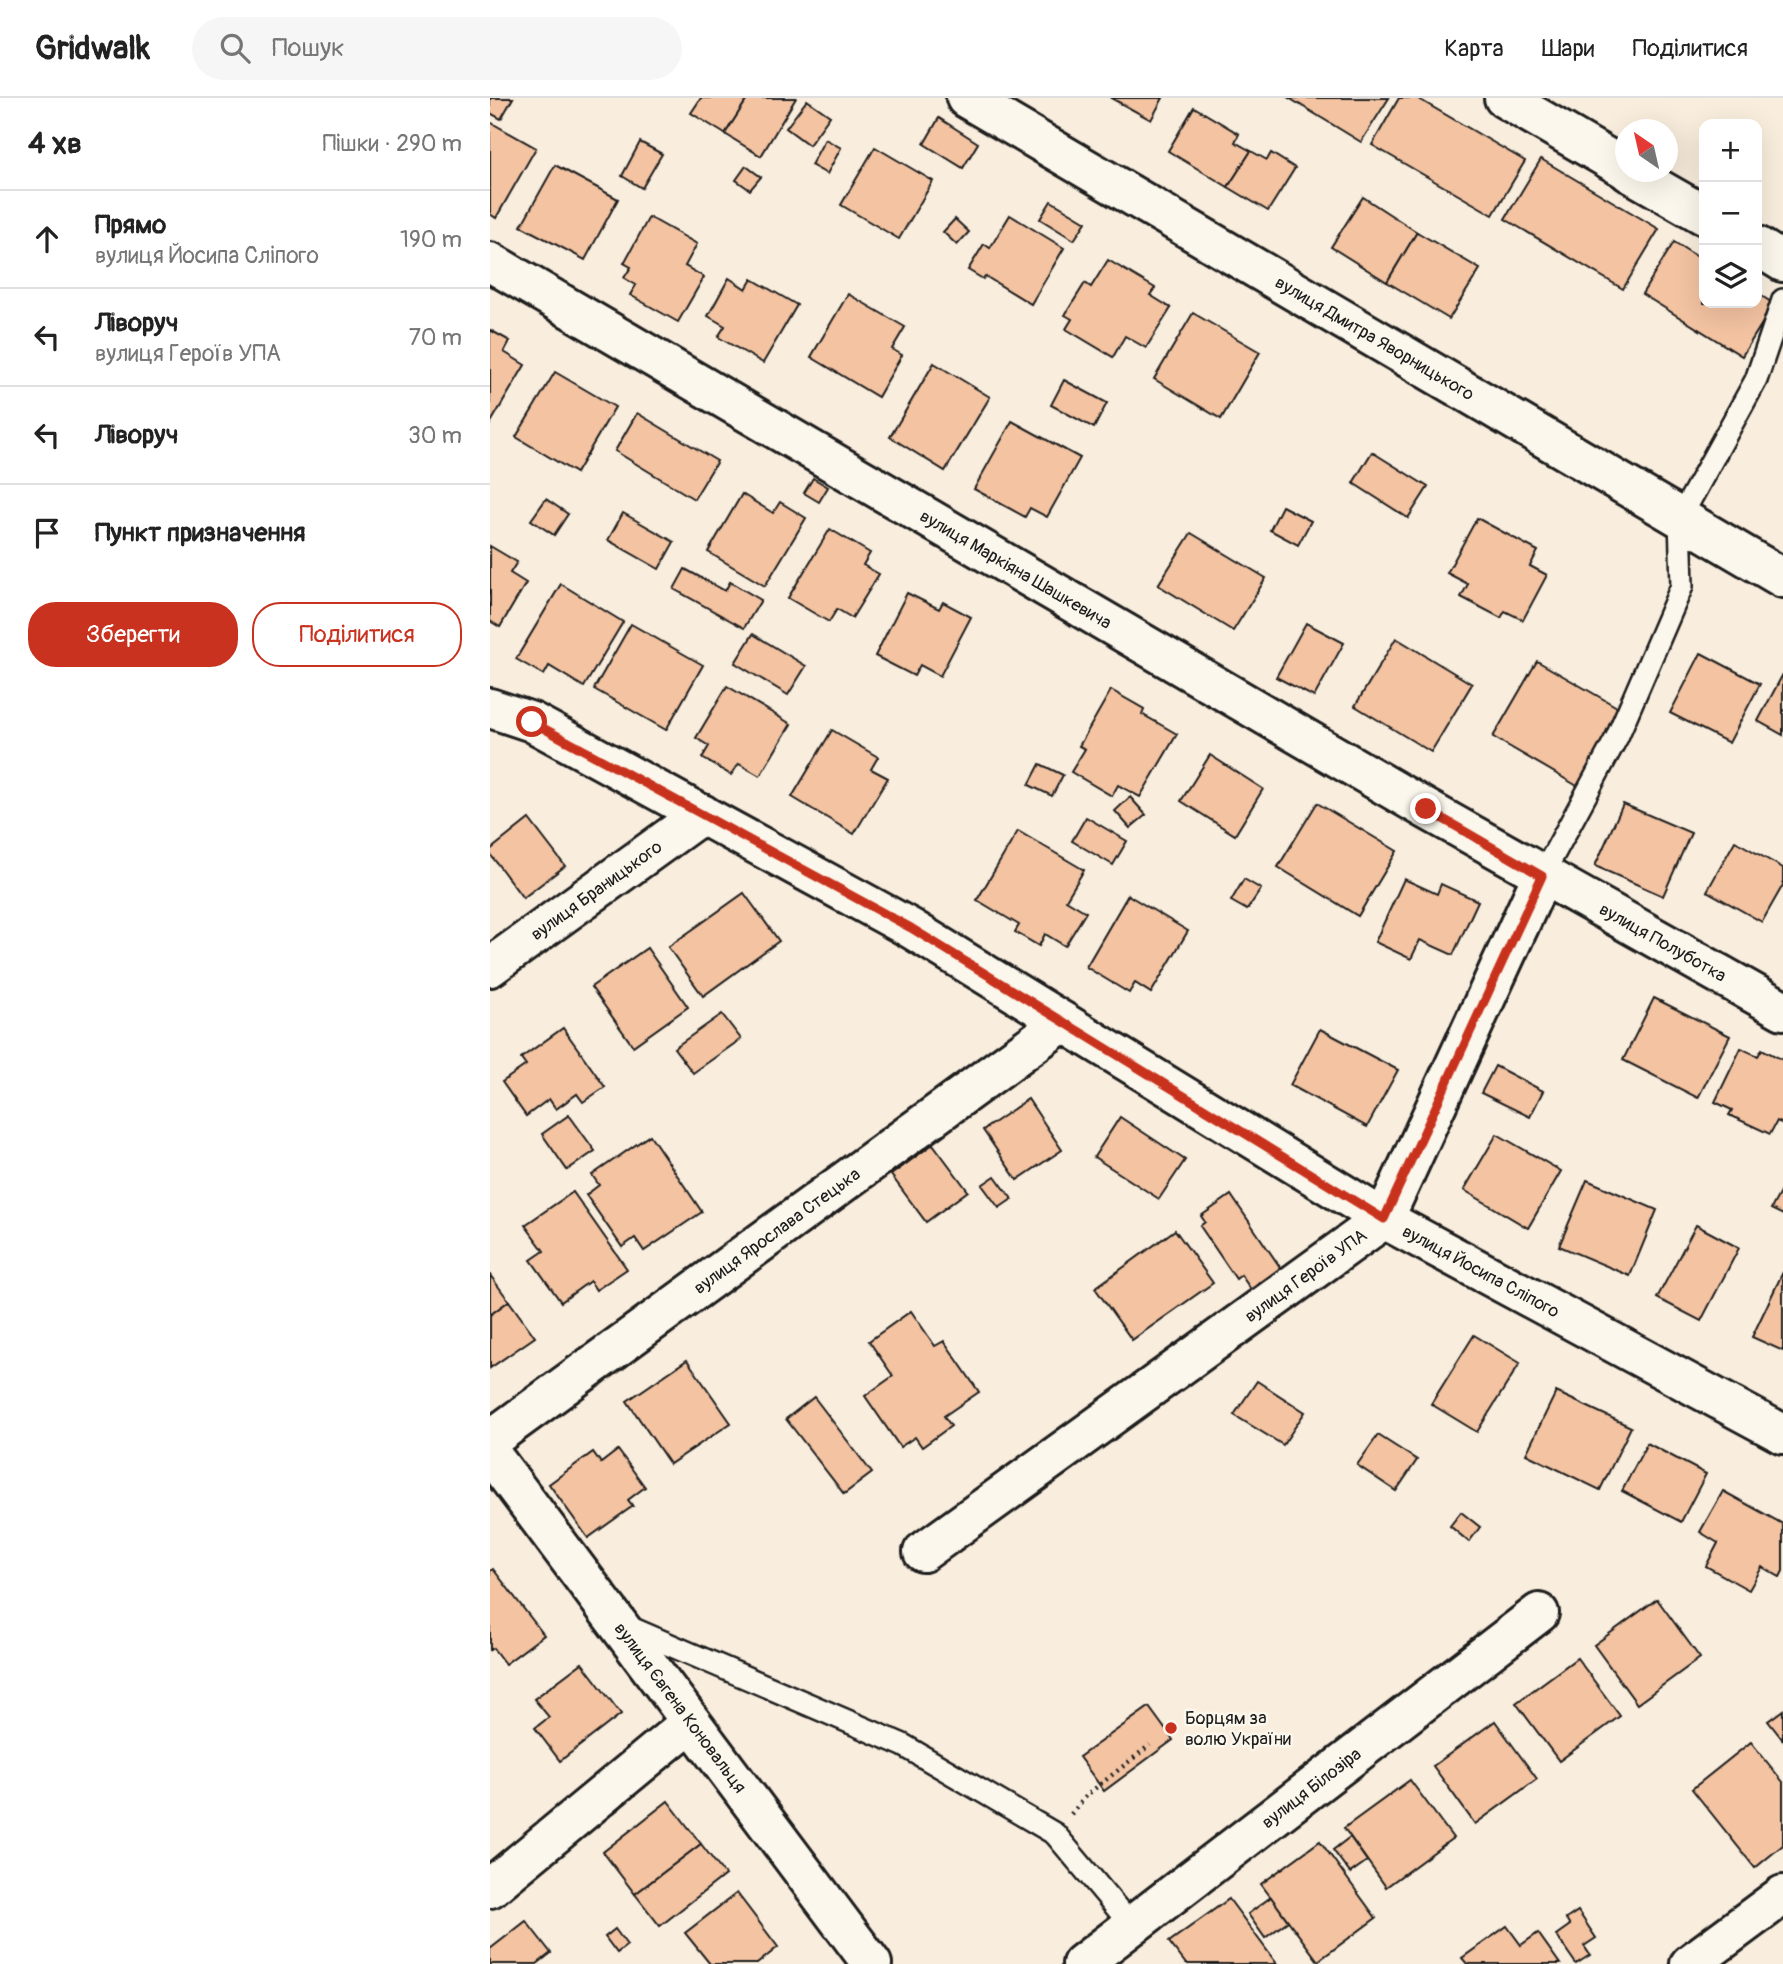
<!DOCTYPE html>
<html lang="uk">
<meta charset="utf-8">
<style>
:root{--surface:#fff;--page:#f6f6f6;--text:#222;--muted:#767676;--line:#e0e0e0;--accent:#c8321e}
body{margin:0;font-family:Pangolin,sans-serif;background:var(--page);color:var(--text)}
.controls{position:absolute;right:21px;top:21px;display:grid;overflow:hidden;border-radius:14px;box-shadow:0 7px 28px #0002}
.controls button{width:63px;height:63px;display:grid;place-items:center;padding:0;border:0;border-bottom:2px solid var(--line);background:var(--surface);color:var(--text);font:35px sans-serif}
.compass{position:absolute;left:1125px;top:21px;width:63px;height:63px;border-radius:50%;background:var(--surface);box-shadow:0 7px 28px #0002;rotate:326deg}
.stop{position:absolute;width:21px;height:21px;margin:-16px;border:5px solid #c8321e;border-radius:50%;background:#fff}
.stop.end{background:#c8321e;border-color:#fff;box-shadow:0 2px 7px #0008}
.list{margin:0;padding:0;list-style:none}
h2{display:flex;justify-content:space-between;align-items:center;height:91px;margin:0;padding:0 28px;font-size:30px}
h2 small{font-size:23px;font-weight:400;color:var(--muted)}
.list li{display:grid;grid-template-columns:46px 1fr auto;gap:21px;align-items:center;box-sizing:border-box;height:98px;padding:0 28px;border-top:2px solid var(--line)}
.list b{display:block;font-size:26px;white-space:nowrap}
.list p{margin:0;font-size:23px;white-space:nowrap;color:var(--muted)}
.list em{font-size:23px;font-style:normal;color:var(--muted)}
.actions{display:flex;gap:14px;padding:21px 28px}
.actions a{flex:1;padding:16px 0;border:2px solid var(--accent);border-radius:28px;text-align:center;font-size:24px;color:var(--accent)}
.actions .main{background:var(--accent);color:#fff}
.icon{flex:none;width:38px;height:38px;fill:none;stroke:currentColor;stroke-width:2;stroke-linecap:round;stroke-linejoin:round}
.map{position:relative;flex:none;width:1293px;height:1866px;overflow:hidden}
header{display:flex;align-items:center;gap:42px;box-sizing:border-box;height:98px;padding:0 35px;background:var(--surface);border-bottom:2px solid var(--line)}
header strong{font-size:33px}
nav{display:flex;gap:38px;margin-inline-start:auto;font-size:24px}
.search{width:490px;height:63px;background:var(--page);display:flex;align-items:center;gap:18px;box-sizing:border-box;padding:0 24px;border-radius:38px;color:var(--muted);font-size:26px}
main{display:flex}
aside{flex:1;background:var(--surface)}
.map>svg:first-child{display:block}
.building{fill:#f3c3a2;stroke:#1c1c1c;stroke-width:2}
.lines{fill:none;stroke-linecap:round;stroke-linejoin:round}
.service-casing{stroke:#1c1c1c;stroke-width:26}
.minor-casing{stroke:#1c1c1c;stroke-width:44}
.path{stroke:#1c1c1c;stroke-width:4.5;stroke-dasharray:2 5;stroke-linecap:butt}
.service{stroke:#fbf7ec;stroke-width:21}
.minor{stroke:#fbf7ec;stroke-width:38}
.route{stroke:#c8321e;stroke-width:9}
.poi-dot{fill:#c8321e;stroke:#fbf7ec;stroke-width:2.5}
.labels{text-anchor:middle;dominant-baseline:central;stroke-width:5;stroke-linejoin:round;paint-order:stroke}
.street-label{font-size:18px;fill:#1c1c1c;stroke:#fbf7ec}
.poi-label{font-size:18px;fill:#1c1c1c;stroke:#fbf7ec;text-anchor:start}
</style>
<header>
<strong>Gridwalk</strong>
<div class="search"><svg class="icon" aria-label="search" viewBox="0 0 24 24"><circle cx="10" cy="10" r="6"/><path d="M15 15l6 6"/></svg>Пошук</div>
<nav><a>Карта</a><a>Шари</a><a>Поділитися</a></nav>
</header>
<main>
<aside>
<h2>4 хв<small>Пішки · 290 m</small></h2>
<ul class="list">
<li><svg class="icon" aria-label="ahead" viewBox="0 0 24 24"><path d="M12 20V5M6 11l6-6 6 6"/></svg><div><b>Прямо</b><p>вулиця Йосипа Сліпого</p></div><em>190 m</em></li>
<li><svg class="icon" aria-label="left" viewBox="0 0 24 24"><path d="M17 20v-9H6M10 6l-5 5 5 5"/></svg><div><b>Ліворуч</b><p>вулиця Героїв УПА</p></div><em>70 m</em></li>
<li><svg class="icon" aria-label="left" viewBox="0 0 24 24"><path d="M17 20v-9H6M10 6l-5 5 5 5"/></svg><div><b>Ліворуч</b></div><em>30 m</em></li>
<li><svg class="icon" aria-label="arrive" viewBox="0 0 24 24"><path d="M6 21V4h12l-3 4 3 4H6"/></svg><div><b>Пункт призначення</b></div></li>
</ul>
<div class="actions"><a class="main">Зберегти</a><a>Поділитися</a></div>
</aside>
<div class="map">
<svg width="1293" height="1866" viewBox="0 0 1293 1866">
<rect width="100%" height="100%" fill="#f9eddd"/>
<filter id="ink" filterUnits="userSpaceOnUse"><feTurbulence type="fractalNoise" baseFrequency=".0143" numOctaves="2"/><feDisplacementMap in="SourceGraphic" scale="14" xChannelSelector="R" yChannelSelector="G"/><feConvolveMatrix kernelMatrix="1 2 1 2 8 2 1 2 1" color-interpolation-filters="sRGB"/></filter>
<g filter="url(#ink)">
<g class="building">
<path d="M0,0H23L11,21L0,15Z"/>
<path d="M211,0H258L235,36L201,15Z"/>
<path d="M258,0H306L271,58L235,36Z"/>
<path d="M621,0H673L661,22Z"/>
<path d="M799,0H899L871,44Z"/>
<path d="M909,0H927L1035,63L1003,117L882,47Z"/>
<path d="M317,2L340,18L319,47L296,30Z"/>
<path d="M704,9L749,36L745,44L761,53L738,89L678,53Z"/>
<path d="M449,20L488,45L473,70L434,46Z"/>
<path d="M0,24L46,50L6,120L0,116Z"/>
<path d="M335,41L351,50L337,76L321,67Z"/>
<path d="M150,44L172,56L152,90L132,78Z"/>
<path d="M385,49L443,83L409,141L351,107Z"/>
<path d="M761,53L777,62L781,55L805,70L778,113L738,89Z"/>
<path d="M1051,61L1169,131L1133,191L1015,121Z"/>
<path d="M65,67L128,101L95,162L31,128Z"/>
<path d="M256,68L271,79L260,92L246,82Z"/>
<path d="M873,99L927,134L897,184L841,149Z"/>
<path d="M561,103L596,124L584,142L550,121Z"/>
<path d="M520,117L574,150L541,206L495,178L493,181L478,172L494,146L500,150Z"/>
<path d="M159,119L207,146L195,168L214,179L188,224L140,197L146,187L134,180L141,169L134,165Z"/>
<path d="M465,121L479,134L467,147L453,134Z"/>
<path d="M927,134L990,171L959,221L897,184Z"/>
<path d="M1184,144L1214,163V205H1267V195L1284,206L1252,258L1152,196Z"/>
<path d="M618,162L665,190L660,197L681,210L656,250L635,238L623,259L576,231L582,221L575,217L595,185L601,189Z"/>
<path d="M239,180L256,191L262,181L307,207L273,265L228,239L235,228L218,218Z"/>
<path d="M358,196L415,229L402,251L412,257L388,299L321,259Z"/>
<path d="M703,215L770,254L731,321L664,281Z"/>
<path d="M0,232L20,243L14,254L35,267L0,326Z"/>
<path d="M444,265L500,299L455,373L400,339Z"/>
<path d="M65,274L125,309L86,375L26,339Z"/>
<path d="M574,282L617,305L604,330L561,307Z"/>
<path d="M147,315L227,363L204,401L125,353Z"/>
<path d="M522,323L590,360L557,419L540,410L535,419L484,391Z"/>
<path d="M882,354L938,389L918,420L863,385Z"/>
<path d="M323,380L338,389L329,404L314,395Z"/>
<path d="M252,396L283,415L290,404L316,420L275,488L218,454Z"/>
<path d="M56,401L78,416L64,437L41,422Z"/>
<path d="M792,408L821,423L808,447L780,432Z"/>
<path d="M133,415L184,444L169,471L118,442Z"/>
<path d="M987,420L1048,453L1040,468L1057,477L1033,522L1015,513L1011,520L971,499L978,486L957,475Z"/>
<path d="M340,431L380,455L373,467L389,476L362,520L347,511L339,524L298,500Z"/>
<path d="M701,435L776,480L743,533L668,487Z"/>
<path d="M0,448L27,464L20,475L36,485L10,529L0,523Z"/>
<path d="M195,471L235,493L240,484L271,502L254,530L184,491Z"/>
<path d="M71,486L133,524L94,589L59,568L54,577L26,561Z"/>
<path d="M417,495L449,511L453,504L481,519L450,578L430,567L424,578L385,558Z"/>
<path d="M816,525L854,545L824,599L786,579Z"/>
<path d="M141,526L213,567L176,632L104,591Z"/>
<path d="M263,536L316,568L298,597L245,565Z"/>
<path d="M906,540L982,586L941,654L865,608Z"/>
<path d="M1211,555L1270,586L1239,645L1180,615Z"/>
<path d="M1047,563L1134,613L1089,689L1003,639Z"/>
<path d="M1293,576V637L1268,623Z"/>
<path d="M237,588L301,626L270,678L249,666L241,677L212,660L219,648L206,640Z"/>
<path d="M621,592L654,611L652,616L687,636L650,699L628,687L622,698L581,674L595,651L589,648Z"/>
<path d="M342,632L388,659L381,671L398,680L364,736L302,699Z"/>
<path d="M720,657L773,691L745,737L691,703Z"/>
<path d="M550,666L573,677L562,698L539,687Z"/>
<path d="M640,699L656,717L640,730L625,713Z"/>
<path d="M827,705L907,753L868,818L788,769Z"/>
<path d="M1133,706L1201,735L1173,798L1105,768Z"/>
<path d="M596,719L637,743L623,767L582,743Z"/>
<path d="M39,721L75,768L33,800L0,756V752Z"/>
<path d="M528,733L594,772L576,802L596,814L575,848L555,836L549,848L525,834L529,827L487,802Z"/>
<path d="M1245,743L1293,770V787L1272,824L1217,793Z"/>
<path d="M754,781L771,791L757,812L741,803Z"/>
<path d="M914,781L947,796L951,786L988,803L963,857L930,842L921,861L885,844Z"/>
<path d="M254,795L289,843L213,898L178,849Z"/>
<path d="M638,797L698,833L661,895L645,885L639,895L596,869Z"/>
<path d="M157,850L198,909L143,948L101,889Z"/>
<path d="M1164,900L1240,938L1208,1000L1133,962Z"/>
<path d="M232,916L251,941L203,975L184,950Z"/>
<path d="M73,930L115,989L93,1004L87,996L66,1011L59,1001L36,1018L12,984L36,967L31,960Z"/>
<path d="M830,931L908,972L877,1029L800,987Z"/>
<path d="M1251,950L1268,958L1272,951L1293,962V1026L1287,1023L1280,1036L1239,1017L1242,1012L1225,1004Z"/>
<path d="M1005,968L1053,993L1040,1019L991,995Z"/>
<path d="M538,1001L572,1052L527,1082L493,1032Z"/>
<path d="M79,1017L105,1053L77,1072L52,1036Z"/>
<path d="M630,1019L695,1062L669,1101L604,1059Z"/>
<path d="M1007,1036L1071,1073L1038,1130L974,1092Z"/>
<path d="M160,1037L212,1114L154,1153L145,1140L132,1149L96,1097L109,1087L102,1077Z"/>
<path d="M443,1046L478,1093L436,1124L401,1077Z"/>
<path d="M505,1078L522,1101L509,1110L492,1087Z"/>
<path d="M1097,1082L1167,1112L1140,1178L1069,1148Z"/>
<path d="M1293,1089V1117L1281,1111Z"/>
<path d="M83,1094L137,1171L106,1192L100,1183L71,1204L41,1162L54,1153L35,1127Z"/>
<path d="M741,1097L792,1172L762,1193L751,1177L746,1181L710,1128L715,1124L711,1118Z"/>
<path d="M1206,1127L1249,1150L1211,1223L1167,1200Z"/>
<path d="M685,1132L723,1185L642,1242L605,1190Z"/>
<path d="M1293,1174V1253L1262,1239Z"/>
<path d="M0,1177L19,1203L0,1217Z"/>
<path d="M19,1203L45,1239L0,1270V1217Z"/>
<path d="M421,1213L445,1248L454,1243L489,1294L454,1318L461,1328L432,1349L425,1339L410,1349L375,1298L403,1278L379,1243Z"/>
<path d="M984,1237L1030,1265L987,1334L941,1306Z"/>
<path d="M197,1262L241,1325L180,1366L137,1303Z"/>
<path d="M767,1283L815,1314L793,1347L744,1317Z"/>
<path d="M1066,1294L1141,1329L1110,1392L1036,1356Z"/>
<path d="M324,1299L382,1375L354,1396L296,1321Z"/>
<path d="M888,1337L927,1362L906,1393L867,1367Z"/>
<path d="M1157,1345L1216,1376L1191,1424L1132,1393Z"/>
<path d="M128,1352L155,1389L138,1402L143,1408L98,1440L59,1386L103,1354L111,1365Z"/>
<path d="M1233,1393L1293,1426V1473L1290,1479L1272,1469L1259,1492L1216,1468L1228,1445L1210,1434Z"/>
<path d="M971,1414L990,1429L979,1444L960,1428Z"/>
<path d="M3,1471L54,1537L15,1566L3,1550L0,1552V1473Z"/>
<path d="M1167,1501L1210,1560L1147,1606L1104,1547Z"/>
<path d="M1087,1560L1130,1618L1069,1663L1026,1605Z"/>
<path d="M92,1565L131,1616L70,1663L45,1630L59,1619L44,1601Z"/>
<path d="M659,1609L683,1642L614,1693L589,1659Z"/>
<path d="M1293,1612V1642L1278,1623Z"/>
<path d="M1005,1623L1047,1681L985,1726L943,1668Z"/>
<path d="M1261,1644L1293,1684V1747L1265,1770L1202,1691Z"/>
<path d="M920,1682L963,1740L896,1789L854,1730Z"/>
<path d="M178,1703L211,1746L145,1796L113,1754Z"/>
<path d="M860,1739L877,1763L860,1775L843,1752Z"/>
<path d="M830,1743L886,1820L828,1863L771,1786Z"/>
<path d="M211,1746L235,1777L170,1828L145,1796Z"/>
<path d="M247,1795L288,1849L267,1866H220L195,1835Z"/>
<path d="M781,1799L798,1823L775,1840L758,1816Z"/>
<path d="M739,1801L787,1866H696L679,1844Z"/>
<path d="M1088,1813L1106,1840L1094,1848L1100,1857L1086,1866L1066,1837L1080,1827L1076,1821Z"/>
<path d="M36,1823L61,1855L47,1866H0V1851Z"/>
<path d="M1017,1828L1031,1847L1048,1835L1070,1866H977L972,1860Z"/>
<path d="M125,1831L137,1847L127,1855L115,1839Z"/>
</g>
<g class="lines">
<g class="service-casing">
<g id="service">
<path d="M1052,778L1127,639L1192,488L1190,420L1266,282L1293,202"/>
<path d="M136,1528L413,1647L565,1736L642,1828"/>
</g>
</g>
<g class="minor-casing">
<g id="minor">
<path id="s1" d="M476,0L1293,480"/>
<path d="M1014,0L1136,71"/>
<path d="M1139,74L1214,117"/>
<path d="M1267,148L1293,164"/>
<path id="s2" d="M0,164L936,711L1293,912"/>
<path id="s3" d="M0,610L42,624L420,830L894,1121L1293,1336"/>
<path id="s4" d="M0,869L212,716"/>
<path id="s5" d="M0,1342L573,924"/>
<path id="s6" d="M0,1355L382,1866"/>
<path id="s7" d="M433,1454L894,1121L1052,778"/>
<path d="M0,1790L201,1624"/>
<path id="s8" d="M592,1866L1049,1515"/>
<path d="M1200,1866L1293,1797"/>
</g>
</g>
<path class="path" d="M581,1716L598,1696L660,1647"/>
<use href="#service" class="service"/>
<use href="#minor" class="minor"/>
</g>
</g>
<g class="lines" filter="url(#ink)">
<path class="route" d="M42,624L421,830L894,1121L1052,778L936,711"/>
</g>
<circle class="poi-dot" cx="681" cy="1630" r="7"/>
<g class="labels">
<g class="street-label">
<text stroke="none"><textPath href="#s1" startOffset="474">вулиця Дмитра Яворницького</textPath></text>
<text stroke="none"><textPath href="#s2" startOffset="609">вулиця Маркіяна Шашкевича</textPath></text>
<text stroke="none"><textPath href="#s4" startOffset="131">вулиця Браницького</textPath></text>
<text stroke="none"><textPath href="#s2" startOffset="1356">вулиця Полуботка</textPath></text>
<text stroke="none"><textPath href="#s5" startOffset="355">вулиця Ярослава Стецька</textPath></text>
<text stroke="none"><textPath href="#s3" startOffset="1141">вулиця Йосипа Сліпого</textPath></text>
<text stroke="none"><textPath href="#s7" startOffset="472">вулиця Героїв УПА</textPath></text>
<text stroke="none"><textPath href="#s6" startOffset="318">вулиця Євгена Коновальця</textPath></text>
<text stroke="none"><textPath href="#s8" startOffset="289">вулиця Білозіра</textPath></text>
</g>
<g class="poi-label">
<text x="695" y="1620">Борцям за<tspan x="695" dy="21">волю України</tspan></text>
</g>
</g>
</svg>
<div class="controls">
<button>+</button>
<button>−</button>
<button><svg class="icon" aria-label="layers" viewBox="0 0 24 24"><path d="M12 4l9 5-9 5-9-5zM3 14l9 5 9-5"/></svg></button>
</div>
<svg class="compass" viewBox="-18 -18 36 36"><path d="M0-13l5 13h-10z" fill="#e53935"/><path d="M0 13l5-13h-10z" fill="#767676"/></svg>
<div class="stop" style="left:42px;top:624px"></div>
<div class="stop end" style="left:936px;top:711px"></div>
</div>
</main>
